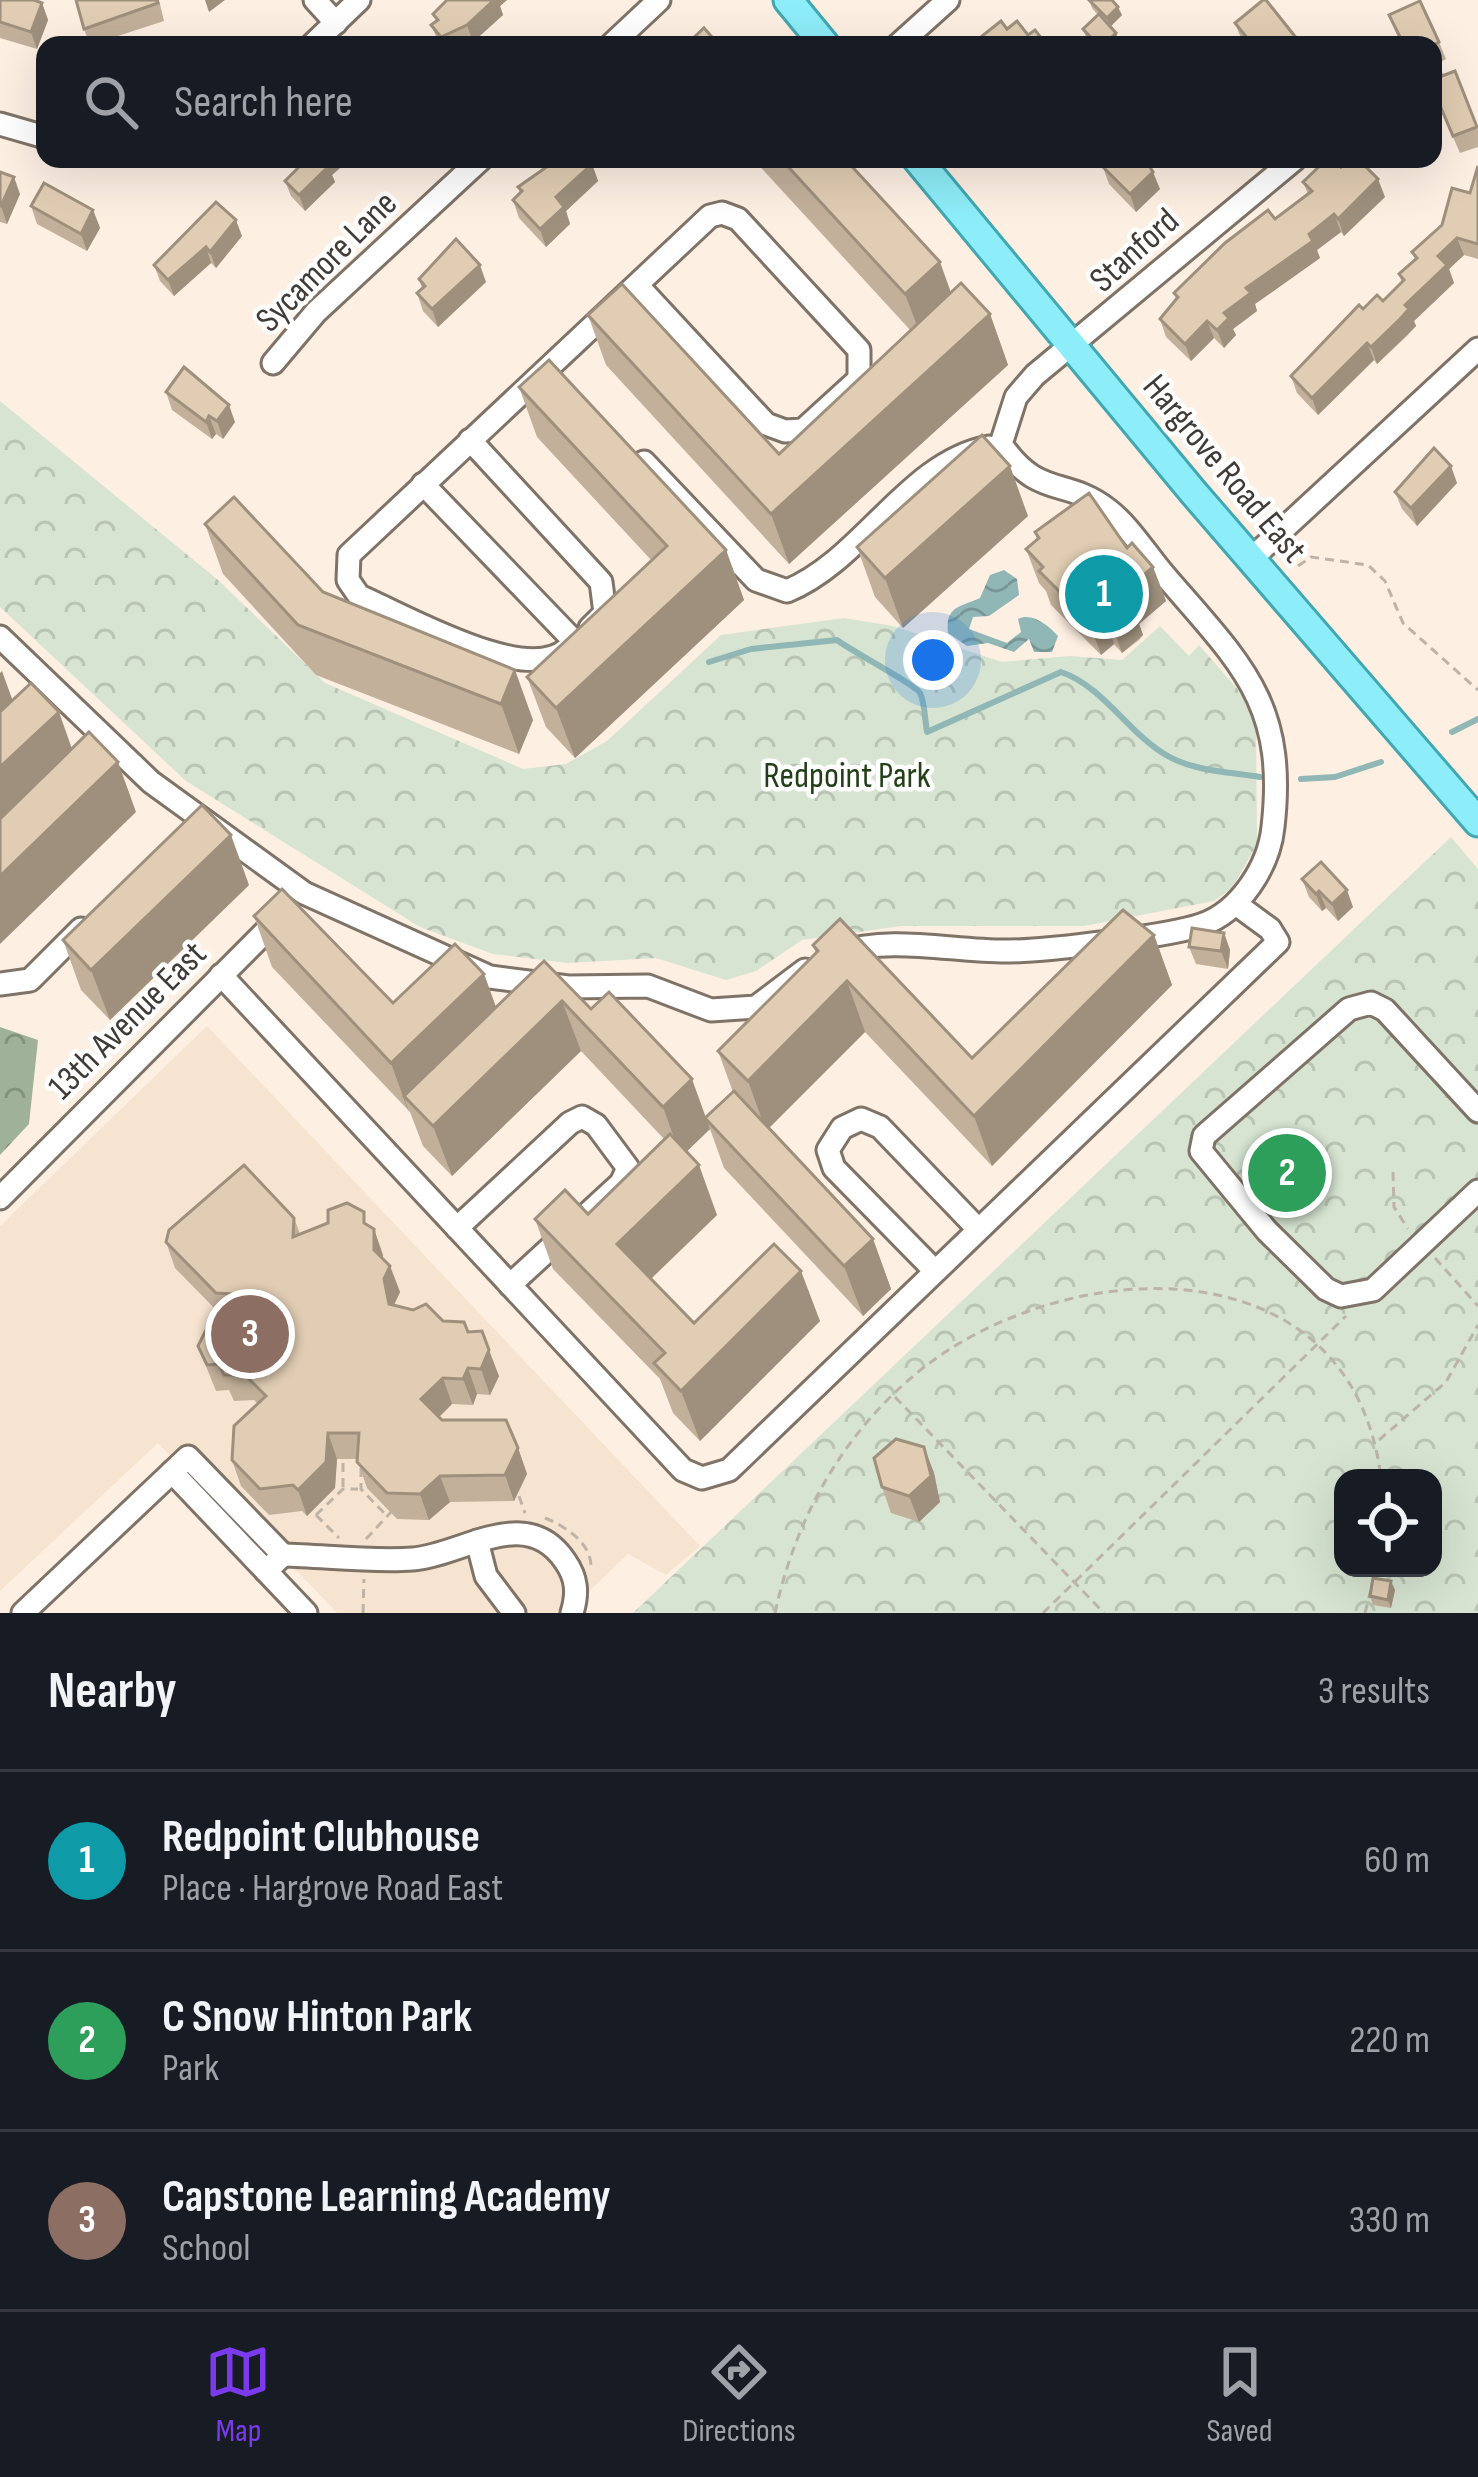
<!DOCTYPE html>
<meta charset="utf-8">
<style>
:root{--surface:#171b24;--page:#20242c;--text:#f1f3f6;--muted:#9ea1a6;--line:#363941;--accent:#7c3aed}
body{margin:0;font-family:"Sofia Sans Condensed",sans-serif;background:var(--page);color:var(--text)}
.controls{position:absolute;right:36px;bottom:36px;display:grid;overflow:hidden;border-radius:24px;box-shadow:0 12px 48px #0002}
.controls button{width:108px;height:108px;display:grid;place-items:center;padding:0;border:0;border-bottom:3px solid var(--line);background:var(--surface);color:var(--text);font:60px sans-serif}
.you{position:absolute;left:933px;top:660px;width:42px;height:42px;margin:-30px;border:9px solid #fff;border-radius:50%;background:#1a73e8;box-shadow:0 0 0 18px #1a73e833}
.badge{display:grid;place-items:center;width:78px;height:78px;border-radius:50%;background:var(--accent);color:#fff;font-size:39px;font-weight:700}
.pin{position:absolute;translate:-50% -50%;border:6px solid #fff;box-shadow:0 3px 12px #0006}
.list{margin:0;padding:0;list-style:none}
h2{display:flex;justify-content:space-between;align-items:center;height:156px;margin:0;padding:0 48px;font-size:51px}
h2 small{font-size:39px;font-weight:400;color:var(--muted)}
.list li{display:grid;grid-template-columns:78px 1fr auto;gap:36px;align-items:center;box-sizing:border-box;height:180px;padding:0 48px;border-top:3px solid var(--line)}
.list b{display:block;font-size:45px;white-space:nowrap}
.list p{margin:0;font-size:39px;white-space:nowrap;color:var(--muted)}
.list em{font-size:39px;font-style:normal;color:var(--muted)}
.icon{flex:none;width:66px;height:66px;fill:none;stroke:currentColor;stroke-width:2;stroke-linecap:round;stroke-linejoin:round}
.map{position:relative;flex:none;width:1478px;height:1613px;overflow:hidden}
.search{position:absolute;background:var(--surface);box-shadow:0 12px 48px #0002;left:36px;right:36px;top:36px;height:132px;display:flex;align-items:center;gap:30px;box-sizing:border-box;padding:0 42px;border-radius:24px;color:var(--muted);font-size:45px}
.sheet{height:696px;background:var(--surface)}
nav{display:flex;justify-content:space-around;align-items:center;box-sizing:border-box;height:168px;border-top:3px solid var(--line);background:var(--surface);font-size:33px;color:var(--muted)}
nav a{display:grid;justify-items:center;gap:6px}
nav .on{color:var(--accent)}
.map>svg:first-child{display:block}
.built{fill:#f6e4d1}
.forest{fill:url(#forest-crowns)}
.park{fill:url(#park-crowns);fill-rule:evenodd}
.water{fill:url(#water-waves)}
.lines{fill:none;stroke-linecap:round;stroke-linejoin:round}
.stream{stroke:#90b7b6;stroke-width:6}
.minor-casing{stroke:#7f7367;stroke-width:27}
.major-casing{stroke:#41a7b1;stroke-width:33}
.path{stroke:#beb3a9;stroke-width:3;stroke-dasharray:9 6;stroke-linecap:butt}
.minor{stroke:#fff;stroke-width:21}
.major{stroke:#8dedf8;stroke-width:27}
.wall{fill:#c2b09a}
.shaded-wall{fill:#9e907d}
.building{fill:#e1cdb3;stroke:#9e907d;stroke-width:3}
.labels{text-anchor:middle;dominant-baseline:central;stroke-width:9;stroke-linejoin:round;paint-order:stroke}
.street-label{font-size:36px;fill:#403b36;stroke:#fff}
.park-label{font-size:36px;fill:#233f18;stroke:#fff}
</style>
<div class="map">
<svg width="1478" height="1613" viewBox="0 0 1478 1613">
<defs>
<pattern id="forest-crowns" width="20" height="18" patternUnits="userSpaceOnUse" patternTransform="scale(3)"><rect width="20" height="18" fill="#9fb299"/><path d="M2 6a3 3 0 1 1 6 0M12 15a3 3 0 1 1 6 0" fill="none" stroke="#83927e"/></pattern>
<pattern id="park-crowns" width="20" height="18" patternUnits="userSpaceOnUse" patternTransform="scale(3)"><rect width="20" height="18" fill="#d6e4d1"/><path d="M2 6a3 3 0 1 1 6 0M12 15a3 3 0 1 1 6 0" fill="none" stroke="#b9c4b4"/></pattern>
<pattern id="water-waves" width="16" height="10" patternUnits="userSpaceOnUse" patternTransform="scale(3)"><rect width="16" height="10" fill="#90b7b6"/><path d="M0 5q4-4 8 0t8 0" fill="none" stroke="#779695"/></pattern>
</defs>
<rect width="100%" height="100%" fill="#fdefe2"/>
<path class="built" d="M207,1026L700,1546L666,1575L628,1554L566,1613H337L300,1574L254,1543L158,1443L0,1591V1226Z"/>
<path class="forest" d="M0,1027L38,1040L29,1124L0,1155Z"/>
<g class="park">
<path d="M0,401L218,580L325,683L523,769L566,764L607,741L721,635L844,618L893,626L1002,662L1070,656L1122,660L1160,626L1189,656L1199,645L1247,700L1256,731L1257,844L1232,888L1214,901L1084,926H901L802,940L756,971L726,980L656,958L567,963L493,954L420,927L186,781L0,607Z"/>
<path d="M1451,837L1478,869V1613H633ZM1343,1478H1433V1568H1343Z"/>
</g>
<path class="water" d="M1004,570L1017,579L1019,595L989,616L973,617L969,629L1007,643L1021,632L1018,619C1032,612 1048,625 1058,636L1052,652H1034L1029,639L1014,652L988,643L967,646L948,633C945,606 960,607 980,598L990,575Z"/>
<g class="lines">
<g class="stream">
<path d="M709,662L751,649L837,640C853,652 916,685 920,693C925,703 925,721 927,732L1061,672C1104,687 1127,732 1166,755C1193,771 1229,772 1260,777"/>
<path d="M1452,732L1478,719"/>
<path d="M1301,779L1335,777L1381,762"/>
</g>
<g class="minor-casing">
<g id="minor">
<path d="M315,0L336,23"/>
<path d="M312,45L359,0"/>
<path d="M611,45L659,0"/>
<path d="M898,45L948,0"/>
<path d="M0,124L45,137"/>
<path d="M273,363L316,312L481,159"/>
<path d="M470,440L601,582L605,613L590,628"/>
<path d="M644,462L756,580L787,591C863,560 908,462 989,447"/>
<path d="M423,484L575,642"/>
<path d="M1251,559L1478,349"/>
<path d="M0,637L151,782L304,893L490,977L568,987L648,986L711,1010L756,1007L805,970"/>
<path d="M567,649C526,686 406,616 359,596L348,580L349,555L710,216L722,213L738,219L859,350V379L803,430L785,431L766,424L637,285"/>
<path d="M838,953C893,935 953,952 1010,951C1046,951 1169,936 1201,925C1240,912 1269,866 1273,827C1287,704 1242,665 1167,578C1148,557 1130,526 1107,509C1065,477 1038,499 1001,444L1016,397L1035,375L1295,159"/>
<path d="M221,975L683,1470L702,1478L729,1470L1278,942L1270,929L1236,904"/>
<path d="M0,984L30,980L81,929"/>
<path d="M1478,1111L1385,1010L1371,1003L1349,1009L1204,1136L1201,1151L1267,1231L1326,1289L1341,1296L1373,1290L1478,1191"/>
<path d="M0,1198L279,918"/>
<path d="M457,1228L570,1123L582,1117L596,1125L628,1168L621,1183L510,1285"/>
<path d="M935,1271L834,1168L828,1150L842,1128L861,1119L880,1127L978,1229"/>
<path d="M172,1472L306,1613"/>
<path d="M477,1541L486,1576L514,1613"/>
<path d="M283,1555C325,1556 371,1562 413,1559C463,1555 526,1503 565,1561C577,1578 578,1593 572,1613"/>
<path d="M23,1613L188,1457L283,1555L266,1571"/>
</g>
</g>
<g class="major-casing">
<g id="major">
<path d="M788,0L825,45"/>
<path d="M917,159L1193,492L1478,822"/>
</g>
</g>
<g class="path">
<path d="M1298,566L1311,557L1368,565L1385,581L1403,623L1478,690"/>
<path d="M1393,1172L1394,1207L1408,1229"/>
<path d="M1435,1258L1478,1306"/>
<path d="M895,1397L1104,1613"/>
<path d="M1379,1440L1446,1382L1478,1325"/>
<path d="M361,1468V1489L386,1515"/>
<path d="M343,1487V1459"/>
<path d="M519,1496L525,1513"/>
<path d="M316,1515L343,1489H358"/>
<path d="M316,1515L339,1538"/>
<path d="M545,1518C567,1527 592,1544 591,1568"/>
<path d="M366,1539L391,1512"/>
<path d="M363,1613L364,1579"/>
<path d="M775,1613C796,1516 844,1431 923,1368C1072,1252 1352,1243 1381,1478"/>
<path d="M1043,1613L1346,1316"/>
<path d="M1365,1613L1372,1586"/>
</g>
<use href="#minor" class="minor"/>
<use href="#major" class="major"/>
</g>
<g class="wall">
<path d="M0,0L42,3L48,20L37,49L0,38Z"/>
<path d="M159,0L164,21L90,45L84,29Z"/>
<path d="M445,0H507L500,6L503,15L473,42L467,45H440L431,25L436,21L433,14L446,3Z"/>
<path d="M1089,0L1122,15L1110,27L1120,45H1089L1083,29L1098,15L1092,8Z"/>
<path d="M1266,0L1302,45H1240L1243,43L1235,23Z"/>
<path d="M1389,15L1439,42L1446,59L1437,64L1442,76L1455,71L1478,130V147L1460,153L1433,91V45H1401Z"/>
<path d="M307,159H350L332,175L335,182L305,211L291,196L285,181Z"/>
<path d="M753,159H845L951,293L990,314L1008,365L789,564L606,365L588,315L779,454L911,331Z"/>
<path d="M592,164L598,181L566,211L570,224L546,247L519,218L513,200L520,193L518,187Z"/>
<path d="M1478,166V259L1464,255L1449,269L1454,283L1414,321L1416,326L1407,336L1377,364L1374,360L1318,415L1297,393L1291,376L1363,309L1383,301L1402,283L1399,274L1415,259L1412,252L1442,225L1470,193Z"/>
<path d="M1103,167L1160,189L1136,212L1109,184Z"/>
<path d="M1341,167L1385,197L1344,236L1341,232L1317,250L1320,258L1255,304L1257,311L1233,329L1236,335L1224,348L1214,338L1191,361L1166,337L1160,319L1176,299L1174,293L1308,194L1303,182Z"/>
<path d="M0,172L20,194L7,224L0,222Z"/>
<path d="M31,206L93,210L100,228L87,251L37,224Z"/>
<path d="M242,236L216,268L211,263L174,296L160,281L154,265Z"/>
<path d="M419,279L486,282L438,327L423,311L417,293L422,288Z"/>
<path d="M519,387L726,550L744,600L575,758L546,727L527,677L652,561L537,437Z"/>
<path d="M166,392L235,422L223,439L216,434L212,439L172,410Z"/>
<path d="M1457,483L1417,526L1402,509L1395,492Z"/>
<path d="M1028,516L903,628L875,597L857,547Z"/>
<path d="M205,524L323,592L533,720L519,754L316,675L223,574Z"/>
<path d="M1035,532L1127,548L1153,567L1166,601L1139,624L1143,635L1139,640L1122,653L1114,644L1101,655L1051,605L1046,591L1039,583L1026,549L1037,539Z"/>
<path d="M1302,879L1353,907L1338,921L1326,908L1322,911L1309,897Z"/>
<path d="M249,885L110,1020L81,990L63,940Z"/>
<path d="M254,916L393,1003L484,974L496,1007L544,961L591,1009L706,1118L733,1092L718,1051L816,954L813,945L972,1058L1154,935L1172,985L992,1166L865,1032L769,1128L873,1239L891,1289L863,1316L724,1168L710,1129L686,1152L717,1215L651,1279L694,1323L820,1321L700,1441L673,1413L660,1379L553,1269L535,1219L588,1214L664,1139L581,1051L452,1176L423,1146L410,1112L272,967Z"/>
<path d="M1224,933L1230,950L1228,969L1196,964L1189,947Z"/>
<path d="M294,1218L300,1234L369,1226L374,1229L383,1259L390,1266L400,1292L394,1305L443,1321L468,1332L499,1376L490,1395L477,1394L473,1405L452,1404L439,1417L442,1420L518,1448L527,1474L514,1501L450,1502L429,1520L397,1519L367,1488L357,1459H337L335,1488L307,1516L302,1511L269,1515L241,1486L232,1460L258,1404L254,1400L234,1401L229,1390L216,1391L198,1346L221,1329L224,1318L175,1268L166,1242Z"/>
<path d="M924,1447L934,1473L940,1502L919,1522L891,1513L882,1487Z"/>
<path d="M1395,1590L1391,1608L1373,1605L1370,1596Z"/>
</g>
<g class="shaded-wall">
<path d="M205,0H225L209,12Z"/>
<path d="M494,0H507L500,6L503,15L473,42L467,25Z"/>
<path d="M42,3L48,20L37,49L31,32Z"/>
<path d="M1118,7L1122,15L1110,27L1107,18Z"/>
<path d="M1116,33L1120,45H1104Z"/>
<path d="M326,159H350L332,175L335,182L305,211L299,195L328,166Z"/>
<path d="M592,164L598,181L566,211L570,224L546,247L540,229L556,197Z"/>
<path d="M1153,172L1160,189L1136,212L1130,194Z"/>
<path d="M14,177L20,194L7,224L1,206Z"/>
<path d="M1378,179L1385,197L1344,236L1338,219Z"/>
<path d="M93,210L100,228L87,251L81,234Z"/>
<path d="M1334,214L1341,232L1317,250L1320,258L1255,304L1257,311L1233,329L1236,335L1224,348L1217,330L1224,313L1246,288Z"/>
<path d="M236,220L242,236L216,268L210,252Z"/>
<path d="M1457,238L1464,255L1449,269L1454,283L1414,321L1416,326L1377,364L1371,347L1438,256Z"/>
<path d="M206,247L211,263L174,296L168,280Z"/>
<path d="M940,262L958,312L924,344L905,294Z"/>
<path d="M480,265L486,282L438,327L432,309Z"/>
<path d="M990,314L1008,365L789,564L771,514Z"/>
<path d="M1207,321L1214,338L1191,361L1185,344Z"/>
<path d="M1367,343L1374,360L1318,415L1312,398Z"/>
<path d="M229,405L235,422L223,439L217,421Z"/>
<path d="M209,416L216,434L212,439L206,422Z"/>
<path d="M1010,466L1028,516L903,628L885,578Z"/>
<path d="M1451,466L1457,483L1417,526L1411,508Z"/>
<path d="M726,550L744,600L575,758L556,708Z"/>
<path d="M1153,567L1166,601L1139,624L1143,635L1122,653L1110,619L1124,592Z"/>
<path d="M1102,610L1114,644L1101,655L1089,621Z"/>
<path d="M515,670L533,720L519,754L501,704Z"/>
<path d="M2,671L20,721L0,742V673Z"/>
<path d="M59,712L77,763L0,834V767Z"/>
<path d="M118,762L136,812L0,944V876Z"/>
<path d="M231,835L249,885L110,1020L91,970Z"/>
<path d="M1347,890L1353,907L1338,921L1332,904Z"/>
<path d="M1319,891L1326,908L1322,911L1316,894Z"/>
<path d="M1224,933L1230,950L1228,969L1221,951Z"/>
<path d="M1154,935L1172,985L992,1166L974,1116Z"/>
<path d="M484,974L502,1024L404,1096L409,1113L391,1063Z"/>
<path d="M847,981L865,1032L766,1131L748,1081Z"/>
<path d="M562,1001L581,1051L452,1176L433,1126Z"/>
<path d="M692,1079L710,1129L681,1157L663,1107Z"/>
<path d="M699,1165L717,1215L635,1294L617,1244Z"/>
<path d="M374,1229L383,1255V1276L374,1250Z"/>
<path d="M873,1239L891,1289L863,1316L844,1266Z"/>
<path d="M390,1266L400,1292L394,1305L389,1304L384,1279Z"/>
<path d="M801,1271L820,1321L700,1441L681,1391Z"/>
<path d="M489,1350L499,1376L490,1395L481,1369Z"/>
<path d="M468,1368L477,1394L473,1405L463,1379Z"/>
<path d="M443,1378L452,1404L431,1425L421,1399Z"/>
<path d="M328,1433L337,1459L335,1488L307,1516L298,1490Z"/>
<path d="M924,1447L934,1473L940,1502L919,1522L909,1496Z"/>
<path d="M518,1448L527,1474L514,1501L505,1475Z"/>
<path d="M440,1476L450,1502L429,1520L420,1494Z"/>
<path d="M1391,1581L1395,1590L1391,1608L1388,1600Z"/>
</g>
<g class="building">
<path d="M0,0H34L42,3L31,32L0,22Z"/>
<path d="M76,0H157L158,3L84,29Z"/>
<path d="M447,0H494L467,25L441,37L431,25L438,20L433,14Z"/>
<path d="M1089,0H1112L1118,7L1107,18Z"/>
<path d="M1263,0H1266L1301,44L1300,45H1240L1248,39L1235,23Z"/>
<path d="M1420,1L1439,42L1433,45H1404L1389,15Z"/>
<path d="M1099,14L1116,33L1104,45H1098L1083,29Z"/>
<path d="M1001,21L1007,29L1017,21L1028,35L1035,30L1046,44L980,45L977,40Z"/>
<path d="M704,28L719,45H686Z"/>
<path d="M1433,57L1442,76L1455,71L1477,127L1453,136L1433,89Z"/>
<path d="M307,159H322L329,166L299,195L285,181Z"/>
<path d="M558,159H587L592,164L556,197L564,207L540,229L513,200L522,191L518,187Z"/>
<path d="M781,159H845L940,262L905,294Z"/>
<path d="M1111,159H1145L1153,172L1130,194L1103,167Z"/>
<path d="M1327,159H1334L1341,167L1349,159H1358L1378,179L1338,219L1334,214L1309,234L1313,241L1246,288L1251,293L1224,313L1229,318L1217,330L1207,321L1185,344L1160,319L1178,297L1174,293L1225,243L1268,210L1275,219L1312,191L1303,182Z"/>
<path d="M1478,166V244L1457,238L1438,256L1447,265L1405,305L1409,309L1400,319L1371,347L1367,343L1312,398L1291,376L1359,305L1363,309L1377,295L1383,301L1404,280L1399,274L1417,258L1412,252L1442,225L1452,188L1470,193Z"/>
<path d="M0,172L14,177L1,206H0Z"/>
<path d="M44,183L93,210L81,234L31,206Z"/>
<path d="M216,202L236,220L210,252L206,247L168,280L154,265Z"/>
<path d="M456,239L480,265L432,309L417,293L425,286L419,279Z"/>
<path d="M961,283L990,314L771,514L588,315L622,284L779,454Z"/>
<path d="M549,360L726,550L556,708L527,677L667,546L519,387Z"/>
<path d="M184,367L229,405L217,421L209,416L206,422L166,392Z"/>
<path d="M982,435L1010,466L885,578L857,547Z"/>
<path d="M1434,448L1451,466L1411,508L1395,492Z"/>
<path d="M1089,493L1127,548L1132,543L1153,567L1124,592L1130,600L1126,605L1110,619L1102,610L1089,621L1039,571L1043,567L1026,549L1039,538L1035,532Z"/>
<path d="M234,497L323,592L515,670L501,704L298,625L205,524Z"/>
<path d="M31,683L59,712L0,767V712Z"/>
<path d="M89,732L118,762L0,876V819Z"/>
<path d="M202,805L231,835L91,970L63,940Z"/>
<path d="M1321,862L1347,890L1332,904L1319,891L1316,894L1302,879Z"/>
<path d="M282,889L393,1003L455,944L484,974L391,1063L254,916Z"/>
<path d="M1123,910L1154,935L974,1116L847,981L748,1081L718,1051L818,951L813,945L840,919L972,1058Z"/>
<path d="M1192,928L1224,933L1221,951L1189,947Z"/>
<path d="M544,961L591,1009L609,992L692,1079L663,1107L562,1001L433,1126L404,1096Z"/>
<path d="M734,1091L873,1239L844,1266L705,1118Z"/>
<path d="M670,1134L699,1165L617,1244L694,1323L774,1244L801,1271L681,1391L654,1363L665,1353L535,1219L565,1190L588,1214Z"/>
<path d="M244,1165L294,1218L293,1237L328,1223V1210L347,1203L364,1212V1223L374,1229V1250L390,1266L384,1279L389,1304L413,1310L426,1304L443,1321L464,1322L468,1332L482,1331L489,1350L481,1369L468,1368L463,1379L443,1378L421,1399L442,1420H506L518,1448L505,1475L440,1476L420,1494L387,1493L357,1462L359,1433H328L326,1462L298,1490L293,1485L260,1489L232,1460L234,1426L266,1396L245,1375H224L219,1364L207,1365L198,1346L207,1328L221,1329L232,1294L216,1293L166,1242L169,1230Z"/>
<path d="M896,1439L924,1447L931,1476L909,1496L882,1487L874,1458Z"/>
<path d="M1373,1578L1391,1581L1388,1600L1370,1596Z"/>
</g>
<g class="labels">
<g class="street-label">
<text transform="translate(1135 251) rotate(-42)">Stanford</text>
<text transform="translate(327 262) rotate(-45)">Sycamore Lane</text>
<text transform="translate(1224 469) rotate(50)">Hargrove Road East</text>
<text transform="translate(128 1021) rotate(-45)">13th Avenue East</text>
</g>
<g class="park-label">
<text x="847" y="776">Redpoint Park</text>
</g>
</g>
</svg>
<div class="controls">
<button><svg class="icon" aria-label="locate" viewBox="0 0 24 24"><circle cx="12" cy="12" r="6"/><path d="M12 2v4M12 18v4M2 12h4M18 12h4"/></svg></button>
</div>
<div class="you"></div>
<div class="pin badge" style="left:1104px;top:594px;background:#0f9aa8">1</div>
<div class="pin badge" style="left:1287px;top:1173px;background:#2e9e5b">2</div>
<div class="pin badge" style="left:250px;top:1334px;background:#8d6e63">3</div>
<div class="search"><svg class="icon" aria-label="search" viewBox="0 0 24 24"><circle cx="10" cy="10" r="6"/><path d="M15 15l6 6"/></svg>Search here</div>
</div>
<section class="sheet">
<h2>Nearby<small>3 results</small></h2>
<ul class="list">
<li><span class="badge" style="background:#0f9aa8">1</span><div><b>Redpoint Clubhouse</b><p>Place · Hargrove Road East</p></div><em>60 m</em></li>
<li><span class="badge" style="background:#2e9e5b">2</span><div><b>C Snow Hinton Park</b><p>Park</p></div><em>220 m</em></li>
<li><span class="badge" style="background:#8d6e63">3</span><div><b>Capstone Learning Academy</b><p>School</p></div><em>330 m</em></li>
</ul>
</section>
<nav>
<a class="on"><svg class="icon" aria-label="map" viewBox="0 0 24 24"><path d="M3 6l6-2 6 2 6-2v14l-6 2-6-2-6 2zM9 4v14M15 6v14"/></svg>Map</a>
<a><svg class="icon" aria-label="directions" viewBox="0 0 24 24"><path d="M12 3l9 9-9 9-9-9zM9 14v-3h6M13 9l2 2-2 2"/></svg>Directions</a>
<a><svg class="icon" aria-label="saved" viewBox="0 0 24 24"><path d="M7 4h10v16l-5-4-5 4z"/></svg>Saved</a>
</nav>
